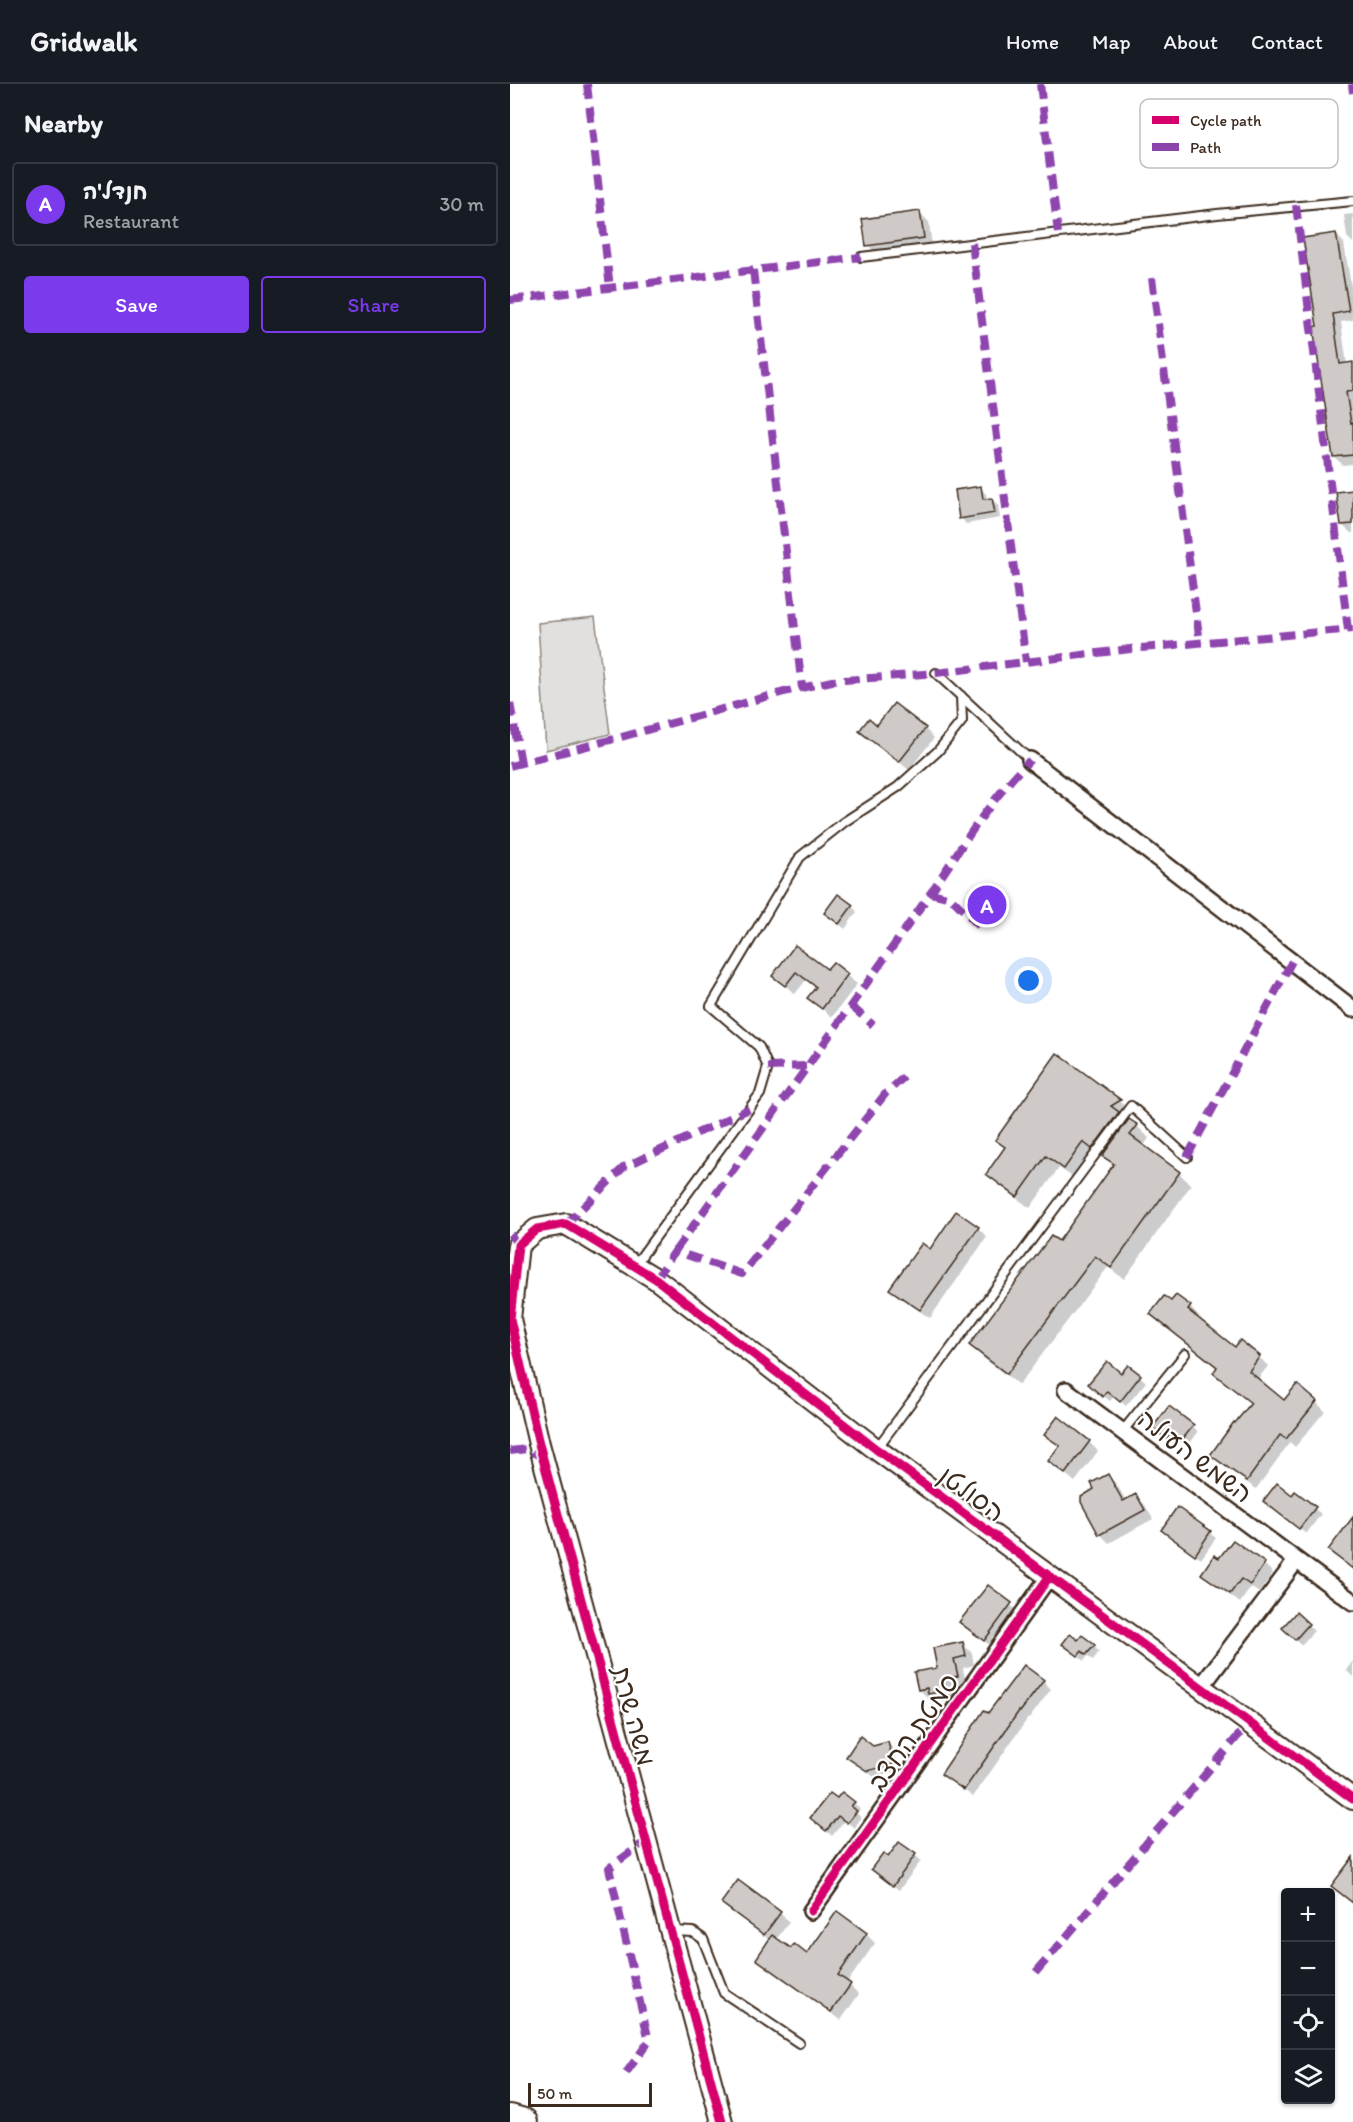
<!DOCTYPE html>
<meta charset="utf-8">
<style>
:root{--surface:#171b24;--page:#242831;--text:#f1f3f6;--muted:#9ea1a6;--line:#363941;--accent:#7c3aed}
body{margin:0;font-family:Itim,"Playpen Sans Hebrew",sans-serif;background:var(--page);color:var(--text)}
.controls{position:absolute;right:18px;bottom:18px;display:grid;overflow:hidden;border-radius:6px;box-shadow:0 2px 4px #0004}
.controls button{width:54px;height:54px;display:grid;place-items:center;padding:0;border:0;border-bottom:2px solid var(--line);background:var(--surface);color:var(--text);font:30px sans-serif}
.scale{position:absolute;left:18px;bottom:15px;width:124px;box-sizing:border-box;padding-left:6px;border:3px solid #3b2a1e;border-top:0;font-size:16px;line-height:21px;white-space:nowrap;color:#3b2a1e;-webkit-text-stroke:4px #fff;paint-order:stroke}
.you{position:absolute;left:519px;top:897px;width:21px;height:21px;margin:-15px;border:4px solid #fff;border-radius:50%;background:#1a73e8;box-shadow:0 0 0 9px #1a73e833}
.badge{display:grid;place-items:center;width:39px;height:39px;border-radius:50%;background:var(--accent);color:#fff;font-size:20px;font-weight:700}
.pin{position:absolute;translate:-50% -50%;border:3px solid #fff;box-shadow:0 2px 6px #0006}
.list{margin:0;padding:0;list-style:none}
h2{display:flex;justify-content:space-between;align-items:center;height:78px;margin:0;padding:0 24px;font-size:26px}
h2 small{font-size:20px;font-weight:400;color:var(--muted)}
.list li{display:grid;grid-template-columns:39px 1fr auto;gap:18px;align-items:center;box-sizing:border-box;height:84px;margin:0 12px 12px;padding:0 12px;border:2px solid var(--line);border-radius:6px}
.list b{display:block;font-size:22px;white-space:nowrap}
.list p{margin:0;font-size:20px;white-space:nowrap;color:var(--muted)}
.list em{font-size:20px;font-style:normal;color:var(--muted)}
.actions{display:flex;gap:12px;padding:18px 24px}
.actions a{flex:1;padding:14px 0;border:2px solid var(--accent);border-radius:6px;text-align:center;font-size:21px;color:var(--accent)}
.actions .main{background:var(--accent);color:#fff}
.icon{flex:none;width:33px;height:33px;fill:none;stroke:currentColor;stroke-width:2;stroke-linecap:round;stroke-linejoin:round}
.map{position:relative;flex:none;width:843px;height:2038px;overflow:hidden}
header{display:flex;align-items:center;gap:36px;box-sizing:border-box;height:84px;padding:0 30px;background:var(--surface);border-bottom:2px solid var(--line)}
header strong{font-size:28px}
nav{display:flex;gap:33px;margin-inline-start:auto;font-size:21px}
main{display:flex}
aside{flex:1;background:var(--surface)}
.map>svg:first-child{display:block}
.green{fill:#e2e0de;stroke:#8e857e;stroke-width:1.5}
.shadow{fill:#0003}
.building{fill:#cfcac7;stroke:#3b2a1e;stroke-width:1.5}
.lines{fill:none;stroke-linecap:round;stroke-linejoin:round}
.service-casing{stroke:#3b2a1e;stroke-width:12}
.minor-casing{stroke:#3b2a1e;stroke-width:20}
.tertiary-casing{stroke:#3b2a1e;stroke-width:24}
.trunk-casing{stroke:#3b2a1e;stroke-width:30}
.service{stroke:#fff;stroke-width:8}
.minor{stroke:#fff;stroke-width:15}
.tertiary{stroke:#fff;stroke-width:20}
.trunk{stroke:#fff;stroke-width:26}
.quiet{stroke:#8e44ad;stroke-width:8;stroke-dasharray:15 8;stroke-linecap:butt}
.cycleway-casing{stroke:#fff;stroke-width:13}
.cycleway{stroke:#d6006c;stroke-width:9}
.labels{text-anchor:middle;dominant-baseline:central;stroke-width:4.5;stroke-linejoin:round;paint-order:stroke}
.street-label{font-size:26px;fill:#3b2a1e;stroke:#fff}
.key{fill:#fff;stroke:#c4bfbc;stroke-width:1.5}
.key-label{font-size:16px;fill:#3b2a1e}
</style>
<header>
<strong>Gridwalk</strong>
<nav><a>Home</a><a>Map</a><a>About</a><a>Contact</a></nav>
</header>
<main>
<aside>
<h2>Nearby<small></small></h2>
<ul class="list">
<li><span class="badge">A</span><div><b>חנדל'ה</b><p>Restaurant</p></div><em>30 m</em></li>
</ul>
<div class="actions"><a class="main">Save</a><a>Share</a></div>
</aside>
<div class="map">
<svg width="843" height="2038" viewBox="0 0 843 2038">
<rect width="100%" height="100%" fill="#fff"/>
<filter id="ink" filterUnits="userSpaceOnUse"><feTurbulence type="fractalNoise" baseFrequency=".0167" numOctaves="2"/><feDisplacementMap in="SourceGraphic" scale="12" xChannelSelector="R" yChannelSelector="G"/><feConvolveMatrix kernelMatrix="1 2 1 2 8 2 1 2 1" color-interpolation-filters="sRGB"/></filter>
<g filter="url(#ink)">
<path class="green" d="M85,533L100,650L36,666L28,539Z"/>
<g class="shadow">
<path d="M409,128L419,138L422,163L367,171L358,161Z"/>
<path d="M843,130V159L837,153L834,131Z"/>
<path d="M826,150L834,159L843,214V236L831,238L837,281L843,280V380L833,381L824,373L808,244Z"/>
<path d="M470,404L476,410L477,416L482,415L488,421L490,434L456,440L451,434Z"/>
<path d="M843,407V449H841L832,441Z"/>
<path d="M368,643L415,645L424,654L399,686L351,647Z"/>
<path d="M342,822L347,828L335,845L316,829Z"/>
<path d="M285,863L318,888L323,880L347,900L322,933L299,914L307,904L296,896L285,910L264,892Z"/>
<path d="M610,1017L622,1029L614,1034L627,1042L639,1054L633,1063L669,1089L681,1101L614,1195L598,1183L509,1301L473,1274L461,1261L549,1159L604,1082L596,1074L595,1076L586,1070L567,1096L549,1084L520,1124L490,1102L478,1090L496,1065L487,1056Z"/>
<path d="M468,1144L477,1153L420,1234L390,1214L381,1205Z"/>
<path d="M661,1219L680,1223L688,1232L687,1234L725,1265L730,1258L749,1273L758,1282L747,1296L775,1318H806L815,1327L785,1363L780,1358L746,1405L711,1380L702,1371L742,1320L705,1289L708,1284L642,1230Z"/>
<path d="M612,1291L630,1292L636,1298L616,1322L604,1312L600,1317L586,1306Z"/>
<path d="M683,1342L688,1348L678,1362L667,1354L663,1360L644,1344Z"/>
<path d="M536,1350L579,1358L588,1367L565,1398L540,1377L550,1363Z"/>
<path d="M598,1391L607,1401L616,1417L626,1412L635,1421L643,1435L599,1459L590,1450L586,1406Z"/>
<path d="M785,1409L811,1430L796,1450L755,1417L783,1413Z"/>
<path d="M668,1425L706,1454L691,1475L653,1446Z"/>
<path d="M723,1458L754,1480L763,1489L749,1509L741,1503L730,1519L702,1498L693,1489L709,1476Z"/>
<path d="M478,1503L511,1530L484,1565L451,1538Z"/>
<path d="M786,1530L804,1547L791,1561L774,1544Z"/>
<path d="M568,1558L584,1562L589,1568L583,1576L578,1572L574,1577L554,1560Z"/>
<path d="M453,1560L462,1569L464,1581L453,1584L456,1601L443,1604L445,1616L429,1619L424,1613L418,1614L409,1605Z"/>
<path d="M843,1577V1593L836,1586Z"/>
<path d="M533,1597L541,1605L519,1635L518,1634L463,1713L432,1689L479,1631Z"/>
<path d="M378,1660L384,1665L389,1686L364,1693L338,1672Z"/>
<path d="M327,1716L344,1719L350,1725L347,1729L351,1734L344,1744L335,1736L322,1752L308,1740Z"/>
<path d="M405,1771L411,1777L389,1806L363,1785Z"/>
<path d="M213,1819L270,1829L279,1838L266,1856L282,1866L298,1872L356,1850L365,1859L337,1899L349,1910L331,1936L257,1884L248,1875L261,1856L222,1828Z"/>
</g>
<g class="building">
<path d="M410,127L414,154L356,162L352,135Z"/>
<path d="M826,149L839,227L823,230L830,280L843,278V307L836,308L841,339L843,338V371L823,373L803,243L807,242L793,154Z"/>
<path d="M471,402L473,415L482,414L485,429L449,435L445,406Z"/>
<path d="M843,406V440L831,441L826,408Z"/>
<path d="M384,619L416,644L389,678L349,647L359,634L367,641Z"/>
<path d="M328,810L343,821L329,840L314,829Z"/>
<path d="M285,861L317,885L323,878L338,890L312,925L297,914L306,903L286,888L275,902L262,892Z"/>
<path d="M547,969L611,1016L601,1022L609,1028L582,1065L573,1058L554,1085L536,1072L507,1113L476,1090L495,1063L485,1056Z"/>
<path d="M619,1035L628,1041L620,1051L670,1088L601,1184L585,1172L497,1290L459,1261L541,1152L549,1157L604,1080L592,1072Z"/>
<path d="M446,1127L469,1143L410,1226L379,1205L412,1159L420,1165Z"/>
<path d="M666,1211L681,1222L678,1226L725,1263L730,1256L750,1272L739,1287L774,1316L787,1300L807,1317L776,1355L770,1351L737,1397L700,1371L724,1338L725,1339L741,1319L703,1289L707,1283L640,1230L654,1212L661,1217Z"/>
<path d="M597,1277L611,1289L618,1281L631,1291L610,1318L597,1307L593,1313L578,1300Z"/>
<path d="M659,1322L684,1341L671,1357L661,1349L656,1355L642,1344Z"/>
<path d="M548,1332L580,1357L555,1390L538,1377L550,1362L534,1351Z"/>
<path d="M598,1390L613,1417L626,1410L635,1426L589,1451L571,1418V1413L584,1405L581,1399Z"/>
<path d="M767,1399L782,1411L785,1407L806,1423L789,1445L753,1417Z"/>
<path d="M667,1423L701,1447L685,1471L651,1446Z"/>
<path d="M843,1433V1485L818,1466Z"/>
<path d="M723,1456L755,1479L740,1501L731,1495L720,1510L691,1490L704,1471L709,1474Z"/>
<path d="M478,1501L502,1519L474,1557L449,1538Z"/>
<path d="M786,1528L799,1540L785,1556L772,1544Z"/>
<path d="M560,1550L568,1556L572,1551L585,1561L576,1571L572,1567L568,1572L552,1560Z"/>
<path d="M453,1558L456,1572L444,1575L448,1592L434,1595L436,1607L418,1610L417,1604L408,1606L404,1588L427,1584L423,1564Z"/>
<path d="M514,1581L534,1596L510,1628L509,1627L454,1706L431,1690L474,1626L478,1629Z"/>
<path d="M350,1652L363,1662L378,1658L384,1680L357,1687L336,1673Z"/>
<path d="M332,1708L345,1718L341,1722L347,1727L337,1739L328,1732L316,1747L300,1734L320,1709L327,1714Z"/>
<path d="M389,1758L406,1770L383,1802L361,1785L373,1769L378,1773Z"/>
<path d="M843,1773V1819L821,1802Z"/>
<path d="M228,1796L271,1828L254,1851L211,1819Z"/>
<path d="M327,1827L357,1849L328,1891L341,1900L321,1928L246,1875L262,1851L281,1864L284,1860L297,1870Z"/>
</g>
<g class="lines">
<g class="service-casing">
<g id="service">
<path d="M351,173L707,130L843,117"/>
<path d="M426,589L520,676"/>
<path d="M125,1181L250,1010L258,983L249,963L201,922L290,773L334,738L388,703L428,667L452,637L451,612"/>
<path d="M612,1348L675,1270"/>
<path d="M367,1364L621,1022L677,1073"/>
<path d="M162,1847L183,1848L193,1855L214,1909L289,1959"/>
</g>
</g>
<g class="minor-casing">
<g id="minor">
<path d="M520,676L843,925"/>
<path d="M556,1306L843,1518"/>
<path d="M691,1603L786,1477"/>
<path d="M301,1827L539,1493"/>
</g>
</g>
<g class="tertiary-casing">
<g id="tertiary">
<path d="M0,1235L8,1161L27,1145L56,1140L146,1195L366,1365L843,1715"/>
<path d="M0,1235L29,1360L212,2038"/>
</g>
</g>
<g class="trunk-casing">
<path id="trunk" d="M0,2034L14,2038"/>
</g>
<use href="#service" class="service"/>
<use href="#minor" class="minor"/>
<use href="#tertiary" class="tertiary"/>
<use href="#trunk" class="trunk"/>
<g class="quiet">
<path d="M77,0L100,204"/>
<path d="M530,0L548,149"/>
<path d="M842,0L843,9"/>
<path d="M786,121L838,546"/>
<path d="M462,159L516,578"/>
<path d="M243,186L292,604"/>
<path d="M642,194L690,559"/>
<path d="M0,216L351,173"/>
<path d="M0,619L11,679"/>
<path d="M0,682L104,655L274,608L322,597L426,589L620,565L843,545"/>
<path d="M421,809L441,814L469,842"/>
<path d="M341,922L363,941"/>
<path d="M258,983L297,982"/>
<path d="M677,1073L782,877"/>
<path d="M56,1140L114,1083L239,1025"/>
<path d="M0,1150L8,1161"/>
<path d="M165,1167C244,1057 323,947 401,837C440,783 473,722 520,676"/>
<path d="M146,1195L165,1167L232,1190L376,1009L394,993"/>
<path d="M0,1367L18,1365L33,1374"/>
<path d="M526,1888L740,1638"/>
<path d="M116,1989L139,1957L99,1784L136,1757"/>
</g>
<g class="cycleway-casing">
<g id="cycleway">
<path d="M0,1235L8,1161L27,1145L56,1140L146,1195L366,1365L843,1715"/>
<path d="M0,1235L29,1360L212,2038"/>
<path d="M301,1827L539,1493"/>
</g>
</g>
<use href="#cycleway" class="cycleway"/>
</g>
</g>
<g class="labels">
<g class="street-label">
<text transform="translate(685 1372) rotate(37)">השמש העולה</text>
<text transform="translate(462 1410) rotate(36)">הסולטן</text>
<text transform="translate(124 1632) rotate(75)">משה שרת</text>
<text transform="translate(403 1648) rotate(-55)">סמטת החצב</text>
</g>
</g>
<rect x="630" y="15" width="198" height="69" rx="9" class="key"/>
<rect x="642" y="32" width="27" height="8" fill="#d6006c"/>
<rect x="642" y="59" width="27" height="8" fill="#8e44ad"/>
<g class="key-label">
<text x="680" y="42">Cycle path</text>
<text x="680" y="69">Path</text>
</g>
</svg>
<div class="controls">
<button>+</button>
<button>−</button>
<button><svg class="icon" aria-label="locate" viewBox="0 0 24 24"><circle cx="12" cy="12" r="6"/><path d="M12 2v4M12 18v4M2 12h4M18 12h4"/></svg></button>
<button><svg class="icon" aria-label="layers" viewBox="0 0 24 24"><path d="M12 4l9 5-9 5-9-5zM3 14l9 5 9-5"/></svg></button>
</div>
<div class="scale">50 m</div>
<div class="you"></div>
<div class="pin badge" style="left:477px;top:821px">A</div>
</div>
</main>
